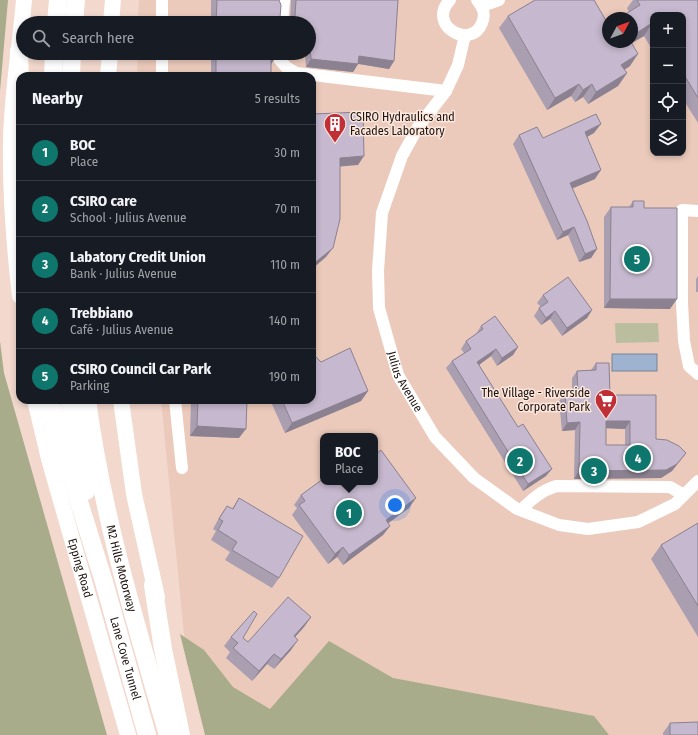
<!DOCTYPE html>
<meta charset="utf-8">
<style>
:root{--surface:#171b24;--page:#242831;--text:#f1f3f6;--muted:#9ea1a6;--line:#363941;--accent:#0f766e}
body{margin:0;font-family:"Fira Sans Condensed",sans-serif;background:var(--page);color:var(--text)}
.controls{position:absolute;right:12px;top:12px;display:grid;overflow:hidden;border-radius:8px;box-shadow:0 2px 6px #0003}
.controls button{width:36px;height:36px;display:grid;place-items:center;padding:0;border:0;border-bottom:1px solid var(--line);background:var(--surface);color:var(--text);font:20px sans-serif}
.compass{position:absolute;left:602px;top:12px;width:36px;height:36px;border-radius:50%;background:var(--surface);box-shadow:0 2px 6px #0003;rotate:49deg}
.you{position:absolute;left:395px;top:505px;width:14px;height:14px;margin:-10px;border:3px solid #fff;border-radius:50%;background:#1a73e8;box-shadow:0 0 0 6px #1a73e833}
.badge{display:grid;place-items:center;width:26px;height:26px;border-radius:50%;background:var(--accent);color:#fff;font-size:13px;font-weight:700}
.pin{position:absolute;translate:-50% -50%;border:2px solid #fff;box-shadow:0 1px 4px #0006}
.popup{position:absolute;left:320px;top:433px;width:58px;height:52px;box-sizing:border-box;display:grid;place-content:center;border-radius:8px;background:var(--surface);filter:drop-shadow(0 1px 3px #0005);font-size:13px;white-space:nowrap;color:var(--muted)}
.popup b{font-size:15px;color:var(--text)}
.popup::after{content:'';position:absolute;left:50%;top:100%;margin-left:-8px;border:8px solid transparent;border-top-color:var(--surface)}
.list{margin:0;padding:0;list-style:none}
h2{display:flex;justify-content:space-between;align-items:center;height:52px;margin:0;padding:0 16px;font-size:17px}
h2 small{font-size:13px;font-weight:400;color:var(--muted)}
.list li{display:grid;grid-template-columns:26px 1fr auto;gap:12px;align-items:center;box-sizing:border-box;height:56px;padding:0 16px;border-top:1px solid var(--line)}
.list b{display:block;font-size:15px;white-space:nowrap}
.list p{margin:0;font-size:13px;white-space:nowrap;color:var(--muted)}
.list em{font-size:13px;font-style:normal;color:var(--muted)}
.icon{flex:none;width:22px;height:22px;fill:none;stroke:currentColor;stroke-width:2;stroke-linecap:round;stroke-linejoin:round}
.map{position:relative;flex:none;width:698px;height:735px;overflow:hidden}
.search{position:absolute;background:var(--surface);box-shadow:0 2px 6px #0003;left:16px;top:16px;width:300px;height:44px;display:flex;align-items:center;gap:10px;box-sizing:border-box;padding:0 14px;border-radius:22px;color:var(--muted);font-size:15px}
.panel{position:absolute;background:var(--surface);box-shadow:0 2px 6px #0003;left:16px;top:72px;width:300px;height:332px;border-radius:12px}
.map>svg:first-child{display:block}
.built{fill:#ebcabb;fill-rule:evenodd}
.green{fill:#babe9e}
.forest{fill:#a8ac8a}
.water{fill:#9eb3cf;stroke:#778395}
.lines{fill:none;stroke-linecap:round;stroke-linejoin:round}
.minor{stroke:#fff;stroke-width:12}
.major{stroke:#fff;stroke-width:16}
.highway{stroke:#fff;stroke-width:18}
.wall{fill:#aa9eb1;fill-rule:evenodd}
.shaded-wall{fill:#8b8190}
.building{fill:#c6b8ce;stroke:#8b8190;fill-rule:evenodd}
.labels{text-anchor:middle;dominant-baseline:central;stroke-width:3;stroke-linejoin:round;paint-order:stroke}
.poi-label{font-size:12px;fill:#1c130f;stroke:#fce7dd;text-anchor:start}
.street-label{font-size:12px;fill:#1c130f;stroke:#fce7dd}
</style>
<div class="map">
<svg width="698" height="735" viewBox="0 0 698 735">
<rect width="100%" height="100%" fill="#f2d8cd"/>
<path class="built" d="M139,0H698V735H269L187,665L161,400H312V76H137L138,53H309V23H138ZM653,15H683V153H653ZM608,18H632V42H608ZM323,436H375V482H323Z"/>
<path class="green" d="M615,323H658L659,342L616,343Z"/>
<g class="forest">
<path d="M0,0H8L0,91Z"/>
<path d="M0,341L4,373L107,735H0Z"/>
<path d="M180,634L204,650L233,687L270,709L329,641L393,678L594,716L609,735H205Z"/>
</g>
<rect class="water" x="612" y="354" width="45" height="17"/>
<g class="lines">
<g class="minor">
<path d="M162,0V23"/>
<path d="M450,0C426,25 471,51 482,23C486,14 483,7 477,0"/>
<path d="M482,6L499,0"/>
<path d="M282,23L284,0"/>
<path id="s1" d="M465,35L458,65L446,91L418,127L402,156L382,213L378,271L379,308L398,375L435,437L474,478L517,509L559,525L588,529L638,522L675,504L698,481"/>
<path d="M279,53V59L286,67L296,73L446,91"/>
<path d="M162,76V53"/>
<path d="M698,211L682,210V303L684,341L689,366L698,374"/>
<path d="M175,400L182,468"/>
<path d="M521,510C532,499 541,491 556,486L670,487L684,495"/>
</g>
<g class="major">
<path d="M111,23L113,0"/>
<path d="M108,76L110,53"/>
<path d="M20,296C14,244 10,192 11,140C12,93 20,47 24,0"/>
<path id="s2" d="M35,400L49,459L128,735"/>
<path d="M121,400L134,494L157,597"/>
</g>
<g class="highway">
<path d="M56,23L58,0"/>
<path d="M74,23L76,0"/>
<path d="M19,51L20,82"/>
<path d="M53,76L54,53"/>
<path d="M71,76L72,53"/>
<path id="s3" d="M51,400L66,460L104,582L147,735"/>
<path d="M70,400L86,491"/>
<path id="s4" d="M87,400C102,514 136,625 168,735"/>
<path d="M153,585L163,649L181,735"/>
</g>
</g>
<g class="wall">
<path d="M211,0H279L280,18L283,21L287,23H211Z"/>
<path d="M291,0H398L394,61L389,69L358,64L353,72L306,67L305,55L286,53H309V23H290Z"/>
<path d="M633,0H698V123L683,99V15H653V51L644,36L631,43L630,66L624,70L627,73L618,86L588,104L583,97L575,102L571,96L547,110L499,28L508,16L608,42L629,12L627,8Z"/>
<path d="M211,53H276V57L271,64V76H211Z"/>
<path d="M594,133L587,137L595,179L572,188L597,249L591,258L579,262L568,235L557,240L513,144L519,135L543,138Z"/>
<path d="M633,201L644,208L670,309L604,308V217L611,207H629Z"/>
<path d="M698,276V292H696V279Z"/>
<path d="M543,295L592,310L587,318L562,336L550,319L541,325L534,316L539,308L541,307L537,303Z"/>
<path d="M481,326L518,347L513,355L497,366L491,356L479,365L546,476L523,491L446,368L452,361L464,353L461,349L466,341L476,334Z"/>
<path d="M321,362L368,391L361,401L285,433L270,400H312Z"/>
<path d="M596,363L610,395L656,439L686,453L672,471L661,478L574,479L575,430L562,431L559,401L565,394H572V378L577,371L591,370ZM606,428L625,429V445H606Z"/>
<path d="M191,400H247L239,438L190,436Z"/>
<path d="M301,495L409,508L388,523L390,526L383,535L343,565L337,557L328,564L292,515L297,508L294,505Z"/>
<path d="M239,498L279,578L272,588L225,560L230,552L211,540L216,531L213,529L220,516L227,506L232,509Z"/>
<path d="M698,523V637L651,559L661,545Z"/>
<path d="M311,617L304,627L295,637L291,650L274,669L267,664L252,681L226,658L230,652L224,646L231,637L243,638L248,642Z"/>
<path d="M670,723L698,735H663V733Z"/>
</g>
<g class="shaded-wall">
<path d="M652,23L644,36L620,50L625,42H632V36Z"/>
<path d="M286,53H307L305,55Z"/>
<path d="M638,54L630,66L613,77L621,65Z"/>
<path d="M359,56L394,61L389,69L354,63Z"/>
<path d="M271,57H276L270,65Z"/>
<path d="M311,59L358,64L353,72L306,67Z"/>
<path d="M627,73L618,86L588,104L596,92Z"/>
<path d="M216,75L271,76H215Z"/>
<path d="M579,84L571,96L547,110L555,98Z"/>
<path d="M592,84L583,97L575,102L583,90Z"/>
<path d="M601,124L594,133L579,141L585,132Z"/>
<path d="M364,156L358,165L334,167L340,158Z"/>
<path d="M601,170L595,179L564,192L570,183Z"/>
<path d="M574,227L568,235L557,240L563,232Z"/>
<path d="M333,248L326,257L312,269V265Z"/>
<path d="M597,249L591,258L579,262L585,254Z"/>
<path d="M610,299H677L670,309L604,308Z"/>
<path d="M592,310L587,318L562,336L567,328Z"/>
<path d="M555,311L550,319L541,325L546,318Z"/>
<path d="M518,347L513,355L497,366L502,358Z"/>
<path d="M496,349L491,356L472,370L477,362Z"/>
<path d="M368,391L361,401L285,433L292,423Z"/>
<path d="M606,421H630L625,429L601,428Z"/>
<path d="M580,422L575,430L562,431L567,423Z"/>
<path d="M197,426L246,429L239,438L190,436Z"/>
<path d="M686,453L672,471L661,478L574,479L579,471Z"/>
<path d="M552,469L546,476L523,491L528,484Z"/>
<path d="M416,498L409,508L379,530L386,520Z"/>
<path d="M390,526L383,535L343,565L349,555Z"/>
<path d="M343,547L337,557L328,564L335,554Z"/>
<path d="M311,617L304,627L287,646L294,636Z"/>
<path d="M298,640L291,650L274,669L281,659Z"/>
<path d="M274,654L267,664L252,681L259,671Z"/>
</g>
<g class="building">
<path d="M217,0H279L281,5L280,18L283,21L287,23H216Z"/>
<path d="M296,0H398L394,61L359,56L358,64L311,59L310,47H309V23H293V20L295,16Z"/>
<path d="M535,0H594L608,24V42H631L638,54L621,65L627,73L596,92L592,84L583,90L579,84L555,98L508,16Z"/>
<path d="M637,0H698V98L683,73V15H653V25L652,23L632,36V18H619L640,5Z"/>
<path d="M216,53H276V57H271V76L216,75Z"/>
<path d="M363,112L364,156L340,158V219L333,248L312,265V114Z"/>
<path d="M596,114L601,124L585,132L601,170L570,183L587,221L597,249L585,254L574,227L563,232L519,135L537,127L543,138Z"/>
<path d="M633,201H644V208H677V299H610L611,207H633Z"/>
<path d="M568,277L592,310L567,328L555,311L546,318L539,308L548,302L543,295Z"/>
<path d="M495,316L518,347L502,358L496,349L477,362L518,427L523,424L552,469L528,484L452,361L471,349L466,341L483,329L481,326Z"/>
<path d="M350,348L368,391L292,423L282,400H312V357L315,356L321,362Z"/>
<path d="M596,363H609L610,395H656V439L667,440L679,446L686,453L677,464L666,470L579,471L580,422L567,423L565,394H578L577,371L596,370ZM606,421H630V445H606Z"/>
<path d="M198,400H247L246,429L197,426Z"/>
<path d="M381,450L416,498L386,520L390,526L349,555L343,547L335,554L299,505L305,501L301,495L323,479V482H375V455Z"/>
<path d="M239,498L303,536L279,578L232,550L237,542L218,530L223,521L219,519L227,506L233,509Z"/>
<path d="M698,523V606L661,545Z"/>
<path d="M288,597L311,617L294,636L298,640L281,659L274,654L259,671L233,648L238,643L231,637L254,611L257,614L243,638L248,642Z"/>
<path d="M698,722V735H670V723Z"/>
</g>
<defs>
<g id="building-pin" transform="scale(1.15)"><path d="M0 17L-7.5 6A9.5 9.5 0 1 1 7.5 6Z" fill="#bf2f35" stroke="#fce7dd"/><path d="M-4-6H4V6H1V3H-1V6H-4ZM-2.5-4.3h1.7v1.8h-1.7ZM.8-4.3h1.7v1.8H.8ZM-2.5-1h1.7V.8h-1.7ZM.8-1h1.7V.8H.8Z" fill="#fff"/></g>
<g id="supermarket-pin" transform="scale(1.15)"><path d="M0 17L-7.5 6A9.5 9.5 0 1 1 7.5 6Z" fill="#bf2f35" stroke="#fce7dd"/><path d="M-6-5.5h2.5l.6 2H6L4.5 2H-2.5L-4.4-4H-6ZM-1.5 3.2a1.3 1.3 0 1 0 .1 0ZM3 3.2a1.3 1.3 0 1 0 .1 0Z" fill="#fff"/></g>
</defs>
<g fill-rule="evenodd">
<use href="#building-pin" x="335" y="124"/>
<use href="#supermarket-pin" x="606" y="400"/>
</g>
<g class="labels">
<g class="poi-label">
<text x="350" y="117">CSIRO Hydraulics and<tspan x="350" dy="14">Facades Laboratory</tspan></text>
<text x="590" y="393" text-anchor="end">The Village - Riverside<tspan x="590" dy="14">Corporate Park</tspan></text>
</g>
<g class="street-label">
<text stroke="none"><textPath href="#s1" startOffset="372">Julius Avenue</textPath></text>
<text stroke="none"><textPath href="#s2" startOffset="174">Epping Road</textPath></text>
<text stroke="none"><textPath href="#s4" startOffset="172">M2 Hills Motorway</textPath></text>
<text stroke="none"><textPath href="#s3" startOffset="269">Lane Cove Tunnel</textPath></text>
</g>
</g>
</svg>
<div class="controls">
<button>+</button>
<button>−</button>
<button><svg class="icon" aria-label="locate" viewBox="0 0 24 24"><circle cx="12" cy="12" r="6"/><path d="M12 2v4M12 18v4M2 12h4M18 12h4"/></svg></button>
<button><svg class="icon" aria-label="layers" viewBox="0 0 24 24"><path d="M12 4l9 5-9 5-9-5zM3 14l9 5 9-5"/></svg></button>
</div>
<svg class="compass" viewBox="-18 -18 36 36"><path d="M0-13l5 13h-10z" fill="#e53935"/><path d="M0 13l5-13h-10z" fill="#9ea1a6"/></svg>
<div class="you"></div>
<div class="pin badge" style="left:349px;top:513px">1</div>
<div class="popup"><b>BOC</b>Place</div>
<div class="pin badge" style="left:520px;top:461px">2</div>
<div class="pin badge" style="left:594px;top:471px">3</div>
<div class="pin badge" style="left:638px;top:458px">4</div>
<div class="pin badge" style="left:637px;top:259px">5</div>
<div class="search"><svg class="icon" aria-label="search" viewBox="0 0 24 24"><circle cx="10" cy="10" r="6"/><path d="M15 15l6 6"/></svg>Search here</div>
<section class="panel">
<h2>Nearby<small>5 results</small></h2>
<ul class="list">
<li><span class="badge">1</span><div><b>BOC</b><p>Place</p></div><em>30 m</em></li>
<li><span class="badge">2</span><div><b>CSIRO care</b><p>School · Julius Avenue</p></div><em>70 m</em></li>
<li><span class="badge">3</span><div><b>Labatory Credit Union</b><p>Bank · Julius Avenue</p></div><em>110 m</em></li>
<li><span class="badge">4</span><div><b>Trebbiano</b><p>Café · Julius Avenue</p></div><em>140 m</em></li>
<li><span class="badge">5</span><div><b>CSIRO Council Car Park</b><p>Parking</p></div><em>190 m</em></li>
</ul>
</section>
</div>
